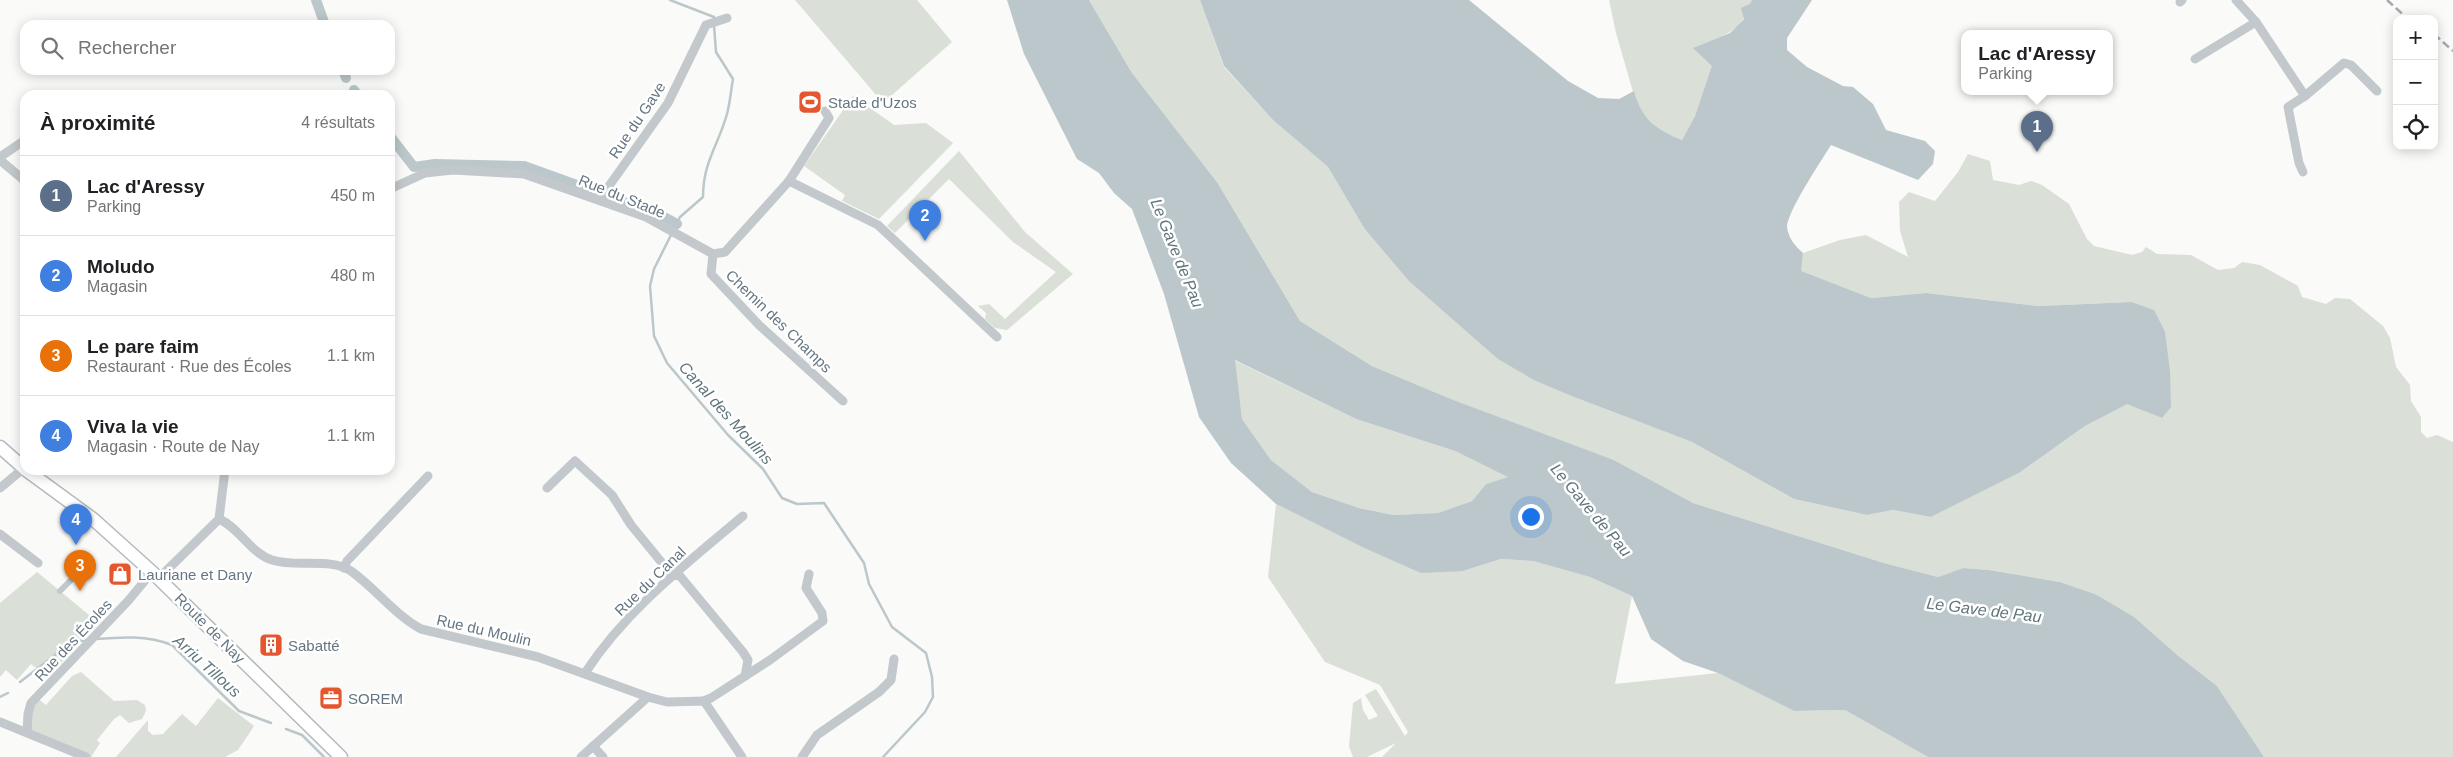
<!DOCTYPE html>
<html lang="fr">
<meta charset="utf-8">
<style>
:root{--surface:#fff;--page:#f6f6f6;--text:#202124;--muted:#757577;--line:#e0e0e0;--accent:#e4572e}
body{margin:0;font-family:Arial,sans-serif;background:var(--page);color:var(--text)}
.controls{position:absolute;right:15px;top:15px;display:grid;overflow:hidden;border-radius:10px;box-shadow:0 2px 12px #0003}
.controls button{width:45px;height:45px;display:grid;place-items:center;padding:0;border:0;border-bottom:1px solid var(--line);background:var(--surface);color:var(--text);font:25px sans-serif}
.you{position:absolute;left:1530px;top:516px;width:18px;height:18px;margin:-12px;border:4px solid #fff;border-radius:50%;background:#1a73e8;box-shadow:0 0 0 8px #1a73e833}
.badge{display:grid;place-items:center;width:32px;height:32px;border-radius:50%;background:var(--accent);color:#fff;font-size:16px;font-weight:700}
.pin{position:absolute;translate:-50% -41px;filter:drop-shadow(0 1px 2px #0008)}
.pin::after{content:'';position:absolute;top:26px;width:18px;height:15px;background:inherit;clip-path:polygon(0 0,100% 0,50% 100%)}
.popup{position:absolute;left:1961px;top:30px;width:152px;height:65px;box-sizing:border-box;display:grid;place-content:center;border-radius:10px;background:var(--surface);filter:drop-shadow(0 1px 4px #0005);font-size:16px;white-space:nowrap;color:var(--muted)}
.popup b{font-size:19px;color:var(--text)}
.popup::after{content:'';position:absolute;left:50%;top:100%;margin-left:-10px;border:10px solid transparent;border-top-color:var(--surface)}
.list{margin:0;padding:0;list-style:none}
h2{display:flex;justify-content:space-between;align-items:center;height:65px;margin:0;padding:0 20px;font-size:21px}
h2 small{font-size:16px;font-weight:400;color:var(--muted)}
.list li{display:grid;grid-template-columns:32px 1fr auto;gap:15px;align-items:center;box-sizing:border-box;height:80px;padding:0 20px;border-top:1px solid var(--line)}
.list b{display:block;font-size:19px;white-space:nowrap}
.list p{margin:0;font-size:16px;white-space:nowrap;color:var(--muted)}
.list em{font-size:16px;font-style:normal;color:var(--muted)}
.icon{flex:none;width:28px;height:28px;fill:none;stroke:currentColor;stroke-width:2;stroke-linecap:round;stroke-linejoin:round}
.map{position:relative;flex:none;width:2453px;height:757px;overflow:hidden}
.search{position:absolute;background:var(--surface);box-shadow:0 2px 12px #0003;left:20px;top:20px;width:375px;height:55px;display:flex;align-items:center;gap:12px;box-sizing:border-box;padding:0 18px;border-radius:15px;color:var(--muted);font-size:19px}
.panel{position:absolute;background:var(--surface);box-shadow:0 2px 12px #0003;left:20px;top:90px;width:375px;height:385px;border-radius:15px}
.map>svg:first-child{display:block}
.green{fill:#dadfd7}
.water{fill:#bbc7cb;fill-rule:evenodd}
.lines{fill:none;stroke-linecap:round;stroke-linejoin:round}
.stream{stroke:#bbc7cb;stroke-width:2.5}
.canal{stroke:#bbc7cb;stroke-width:10}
.secondary-casing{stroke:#b3babf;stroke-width:15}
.pedestrian{stroke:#c3c8cc;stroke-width:6}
.minor{stroke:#c3c8cc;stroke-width:9}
.secondary{stroke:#fff;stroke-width:12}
.rail{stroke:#a2aab0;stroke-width:2.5;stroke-dasharray:8 4;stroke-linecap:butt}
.labels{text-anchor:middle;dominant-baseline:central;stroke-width:5;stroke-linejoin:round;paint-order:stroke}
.poi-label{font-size:15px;fill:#657683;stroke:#fff;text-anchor:start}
.street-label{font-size:15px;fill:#657683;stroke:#fff}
.water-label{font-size:16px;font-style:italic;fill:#60757c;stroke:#fff}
</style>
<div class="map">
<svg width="2453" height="757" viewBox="0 0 2453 757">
<rect width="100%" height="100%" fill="#fafaf8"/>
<g class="green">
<path d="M795,0H917L952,42L883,103Z"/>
<path d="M1089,0H1200L1224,67L1273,120L1328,167L1364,228L1574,397L1692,442L1794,499L1867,515L1893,510L1931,517L2019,473L2085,426L2127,403L2162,418L2131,302L2039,306L1926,293L1871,298L1800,271L1803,253L1840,240L1866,235L1908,257L1900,231L1899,202L1909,192L1935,201L1958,172L1968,154L1990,161L1993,180L2019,185L2031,181L2042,185L2069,204L2087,239L2094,246L2132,255L2142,252L2146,247L2157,254L2191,255L2218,270L2234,268L2242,262L2260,265L2298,286L2302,297L2326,304L2335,298L2350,299L2383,326L2390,338L2396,367L2410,385L2411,401L2421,417V432L2427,438L2437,435L2453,442V757H2264L2217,686L2095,594L2060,582L1989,570L1963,568L1938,577L1884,563L1693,503L1614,460L1451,399L1372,366L1300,321L1217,182L1132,73Z"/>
<path d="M1609,0H1752C1741,34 1723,35 1694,48L1713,66L1695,116L1682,140L1661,132L1638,109L1616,33Z"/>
<path d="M853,96L894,125L926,123L953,143L879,219L842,201L845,195L804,166Z"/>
<path d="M959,151L1025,232L1073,274L1007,330L995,328L985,319L986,313L978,306L989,304L1005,319L1056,272L1013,242L949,179L895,233L887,226Z"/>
<path d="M1234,360L1356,419L1455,451L1509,477L1486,484L1472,501L1438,513L1395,515L1359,508L1312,492L1271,460L1242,419Z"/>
<path d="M1276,504L1360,546L1463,571L1501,559L1533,561L1590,577L1632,596L1615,684L1718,673L1794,711L1845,710L1928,757H1382L1396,743L1367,757H1353L1349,746L1353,703L1361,698L1363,710L1369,720L1378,716L1365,695L1376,689L1405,736L1408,732L1380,685L1325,662L1268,577Z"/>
<path d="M37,572L95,620L94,626L48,677L31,664L17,680L6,670L0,677V603Z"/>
<path d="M81,672L114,701L137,700L145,705L146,711L142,719L129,723L120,715L114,719L97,740L100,743L91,757L26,735L37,698L46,705L72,676Z"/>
<path d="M218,698L254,726L238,750L225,757H116L148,720V731L153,735L163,734L182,714L196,726Z"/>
</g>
<g class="water">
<path d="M1007,0H1089L1132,73L1217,182L1300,321L1372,366L1451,399L1614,460L1693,503L1884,563L1938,577L1963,568L1989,570L2060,582L2095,594L2134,617L2177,655L2217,686L2264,757H1928L1845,710L1794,711L1718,673L1683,661L1651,639L1632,596L1590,577L1533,561L1501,559L1463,571L1421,573L1360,546L1276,504L1231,463L1199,417L1164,294L1132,209L1114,193L1099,173L1077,159L1024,54ZM1235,360L1356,419L1455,451L1508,477L1486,484L1472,501L1438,513L1394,515L1359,508L1312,492L1271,460L1242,419Z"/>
<path d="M1200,0H1469L1568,81L1598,98L1619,99L1634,91C1641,118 1656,130 1682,140L1695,116L1712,66L1693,48L1730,33L1744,19L1741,8L1750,4L1752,0H1812L1787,38V50L1807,67L1843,86L1853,87L1873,104L1886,130L1925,141L1935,151L1933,164L1918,180L1831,145C1821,161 1787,212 1787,227C1788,238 1796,247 1803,253L1801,271L1871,298L1926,293L2039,306L2131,302L2154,310L2165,332L2170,371L2171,407L2162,418L2127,404L2085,426L2019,473L1931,517L1893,510L1867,515L1794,499L1692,442L1574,397L1534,380L1498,359L1409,281L1364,228L1328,167L1273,120L1224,66Z"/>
</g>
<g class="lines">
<g class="stream">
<path d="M670,0L714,17V19"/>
<path d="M714,25L716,52L733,79C731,90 730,103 727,114C718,146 703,162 703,197L680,217L654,269L650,286L654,336L667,363L728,435L763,469L782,498L797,504L824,503L864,563L869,584L892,627L926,653L932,677L933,697L925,712L883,757"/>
<path d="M95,639C121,637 147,635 172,645L239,711L271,723"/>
<path d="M20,682L72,642L87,640"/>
<path d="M0,697L8,693"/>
<path d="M286,729L302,735L324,757"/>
</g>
<g class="canal">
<path d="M316,0L325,25"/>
<path d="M343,70L346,78"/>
<path d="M354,90L358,95"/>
<path d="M390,136L414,167L435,164L524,166L660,215L677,224"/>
</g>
<g class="secondary-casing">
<g id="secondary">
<path d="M0,447L25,469"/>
<path d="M26,470L93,519L152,572L341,757"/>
</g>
</g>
<path class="pedestrian" d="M60,591L84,567"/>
<g class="minor">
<path d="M2236,0L2256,22L2305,96L2288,107L2299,163L2303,172"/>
<path d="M2180,2L2182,0"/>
<path d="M2195,59L2256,22"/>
<path d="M2305,96L2344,63L2351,65L2377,91"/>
<path d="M0,157L25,140"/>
<path d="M0,160L25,181"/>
<path d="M789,181L878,225L997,337"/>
<path d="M390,189L425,173L453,170L524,174L646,217L713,254L725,252L789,181L829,118L825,111"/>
<path d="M599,200L668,103L706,25L727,18"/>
<path d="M713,254L711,274L759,325L843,401"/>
<path d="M0,488L24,468"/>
<path d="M547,488L575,461L612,495L631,525L672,575L680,576L743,652L748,660L745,676"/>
<path d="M219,519C240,528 250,553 272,560C296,568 330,557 351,571C376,589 394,614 421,629L538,657L648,697L667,702L704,701L742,757"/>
<path d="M0,534L38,563"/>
<path d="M344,568L347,561L428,476"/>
<path d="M159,578L219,519L225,470"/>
<path d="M585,673C626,610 686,564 743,516"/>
<path d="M704,701L711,698L770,660L823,621L822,613L806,588L809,574"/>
<path d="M0,722L86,757"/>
<path d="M27,732L28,714L31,703L128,601L152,572"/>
<path d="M593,746L603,757"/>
<path d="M581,757L648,697"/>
<path d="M802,757L817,735L879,692L891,680L894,659"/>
</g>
<use href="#secondary" class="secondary"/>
<g class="rail">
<path d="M2387,0L2408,19"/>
<path d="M2434,34L2453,51"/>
</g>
</g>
<defs>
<g id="stadium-square" transform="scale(1.25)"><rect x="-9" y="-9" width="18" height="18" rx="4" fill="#e4572e" stroke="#fff"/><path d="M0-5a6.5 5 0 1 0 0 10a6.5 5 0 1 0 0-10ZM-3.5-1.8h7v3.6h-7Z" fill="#fff"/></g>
<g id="shop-square" transform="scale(1.25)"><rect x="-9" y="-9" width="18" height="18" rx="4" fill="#e4572e" stroke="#fff"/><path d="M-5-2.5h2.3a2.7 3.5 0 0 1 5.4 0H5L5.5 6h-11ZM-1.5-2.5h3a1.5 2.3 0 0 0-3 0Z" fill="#fff"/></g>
<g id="building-square" transform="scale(1.25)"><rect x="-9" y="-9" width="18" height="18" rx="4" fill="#e4572e" stroke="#fff"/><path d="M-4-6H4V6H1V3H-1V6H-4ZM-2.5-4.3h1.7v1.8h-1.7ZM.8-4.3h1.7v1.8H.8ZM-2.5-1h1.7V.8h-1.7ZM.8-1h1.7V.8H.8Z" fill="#fff"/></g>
<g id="office-square" transform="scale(1.25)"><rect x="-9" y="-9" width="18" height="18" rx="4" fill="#e4572e" stroke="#fff"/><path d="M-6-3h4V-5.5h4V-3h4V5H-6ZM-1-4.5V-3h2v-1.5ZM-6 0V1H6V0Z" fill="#fff"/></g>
</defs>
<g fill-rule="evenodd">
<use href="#stadium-square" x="810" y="102"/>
<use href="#shop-square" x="120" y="574"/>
<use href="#building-square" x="271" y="645"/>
<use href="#office-square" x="331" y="698"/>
</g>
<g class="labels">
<g class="poi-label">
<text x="828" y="102">Stade d'Uzos</text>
<text x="138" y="574">Lauriane et Dany</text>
<text x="288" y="645">Sabatté</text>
<text x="348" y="698">SOREM</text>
</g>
<g class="street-label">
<text transform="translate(637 120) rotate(-56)">Rue du Gave</text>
<text transform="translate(622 196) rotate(22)">Rue du Stade</text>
<text transform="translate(779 321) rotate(44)">Chemin des Champs</text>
<text transform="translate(650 581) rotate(-44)">Rue du Canal</text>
<text transform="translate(210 628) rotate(45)">Route de Nay</text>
<text transform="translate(484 630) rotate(13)">Rue du Moulin</text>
<text transform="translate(73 640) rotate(-47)">Rue des Écoles</text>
</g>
<g class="water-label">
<text transform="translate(1177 253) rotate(68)">Le Gave de Pau</text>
<text transform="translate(726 413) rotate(48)">Canal des Moulins</text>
<text transform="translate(1591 510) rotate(50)">Le Gave de Pau</text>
<text transform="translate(1984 610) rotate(7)">Le Gave de Pau</text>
<text transform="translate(207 666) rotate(42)">Arriu Tillous</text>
</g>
</g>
</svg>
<div class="controls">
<button>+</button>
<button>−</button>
<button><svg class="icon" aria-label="locate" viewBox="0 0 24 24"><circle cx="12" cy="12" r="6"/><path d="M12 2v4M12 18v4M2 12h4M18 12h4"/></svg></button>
</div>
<div class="you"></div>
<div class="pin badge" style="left:2037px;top:152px;background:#5c6f8a">1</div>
<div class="popup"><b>Lac d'Aressy</b>Parking</div>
<div class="pin badge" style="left:925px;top:241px;background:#3f7fe0">2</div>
<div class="pin badge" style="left:80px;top:591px;background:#e8710a">3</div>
<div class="pin badge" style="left:76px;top:545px;background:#3f7fe0">4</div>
<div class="search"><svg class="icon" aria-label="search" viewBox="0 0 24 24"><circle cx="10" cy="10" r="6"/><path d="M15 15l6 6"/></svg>Rechercher</div>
<section class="panel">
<h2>À proximité<small>4 résultats</small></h2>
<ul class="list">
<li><span class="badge" style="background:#5c6f8a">1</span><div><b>Lac d'Aressy</b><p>Parking</p></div><em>450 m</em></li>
<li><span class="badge" style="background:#3f7fe0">2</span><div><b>Moludo</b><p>Magasin</p></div><em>480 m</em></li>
<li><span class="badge" style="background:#e8710a">3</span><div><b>Le pare faim</b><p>Restaurant · Rue des Écoles</p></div><em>1.1 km</em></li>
<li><span class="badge" style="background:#3f7fe0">4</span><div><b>Viva la vie</b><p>Magasin · Route de Nay</p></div><em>1.1 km</em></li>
</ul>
</section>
</div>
